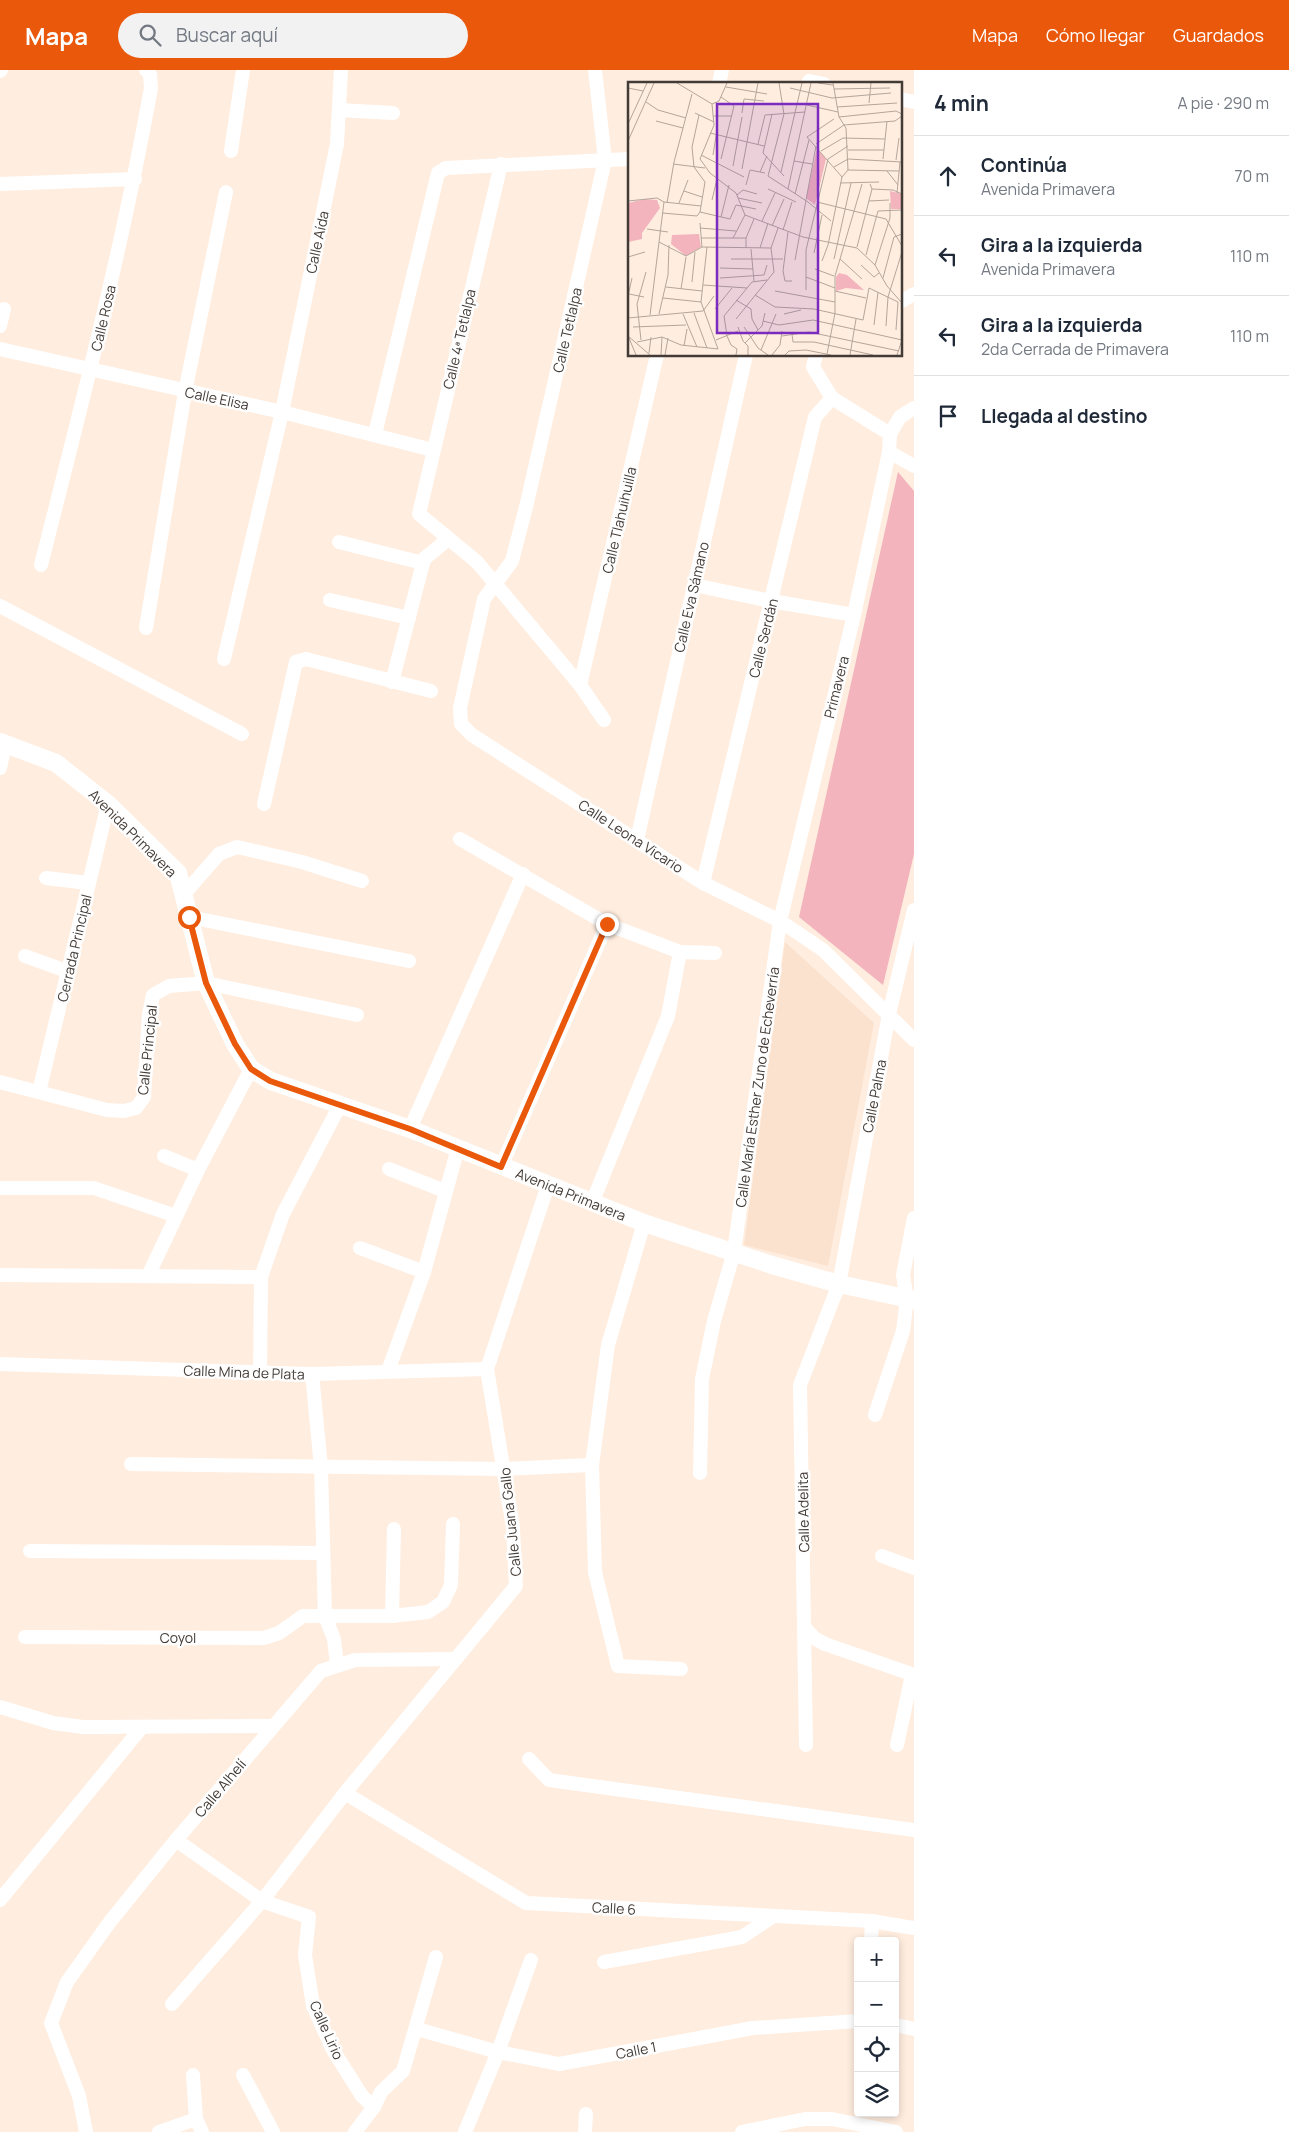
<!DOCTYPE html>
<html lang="es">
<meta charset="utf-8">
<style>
:root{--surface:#fff;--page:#f2f2f3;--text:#1f2937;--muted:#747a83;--line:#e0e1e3;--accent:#ea580c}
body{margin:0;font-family:Manrope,sans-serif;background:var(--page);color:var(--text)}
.controls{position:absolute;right:15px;bottom:15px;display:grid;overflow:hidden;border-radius:5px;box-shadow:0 2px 8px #0003}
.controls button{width:45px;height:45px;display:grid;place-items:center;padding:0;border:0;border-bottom:1px solid var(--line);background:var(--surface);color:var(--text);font:25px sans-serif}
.stop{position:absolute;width:15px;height:15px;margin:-11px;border:4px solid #ea580c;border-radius:50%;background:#fff}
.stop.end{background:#ea580c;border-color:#fff;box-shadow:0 1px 5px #0008}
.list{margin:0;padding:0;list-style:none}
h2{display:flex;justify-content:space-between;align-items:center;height:65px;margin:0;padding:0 20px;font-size:21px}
h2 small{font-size:16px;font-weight:400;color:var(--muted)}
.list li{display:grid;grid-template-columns:32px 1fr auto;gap:15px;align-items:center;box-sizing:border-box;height:80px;padding:0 20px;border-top:1px solid var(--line)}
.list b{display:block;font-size:19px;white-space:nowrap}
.list p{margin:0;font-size:16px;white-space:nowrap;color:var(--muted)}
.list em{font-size:16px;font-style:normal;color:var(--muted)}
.icon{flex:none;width:28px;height:28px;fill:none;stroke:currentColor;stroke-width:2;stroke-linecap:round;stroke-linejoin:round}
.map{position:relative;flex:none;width:914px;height:2062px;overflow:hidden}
header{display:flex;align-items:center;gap:30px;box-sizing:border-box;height:70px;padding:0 25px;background:var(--accent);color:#fff}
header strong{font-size:24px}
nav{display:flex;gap:28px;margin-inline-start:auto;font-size:18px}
.search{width:350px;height:45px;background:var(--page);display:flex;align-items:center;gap:12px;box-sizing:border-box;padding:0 18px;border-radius:28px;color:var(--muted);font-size:19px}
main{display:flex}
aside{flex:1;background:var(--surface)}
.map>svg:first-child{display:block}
.built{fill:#fbe2cf}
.green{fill:#f3b4bd}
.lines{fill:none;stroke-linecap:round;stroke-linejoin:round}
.minor{stroke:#fff;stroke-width:14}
.tertiary{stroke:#fff;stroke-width:18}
.route{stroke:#ea580c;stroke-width:6}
.labels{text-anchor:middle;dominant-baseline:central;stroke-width:5;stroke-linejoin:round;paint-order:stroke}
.street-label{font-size:14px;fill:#433b36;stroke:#fefefe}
.inset-road{fill:none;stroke:#b4a69b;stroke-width:1}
.view{fill:#7b2cbf;fill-opacity:0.15;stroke:#7b2cbf;stroke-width:2.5}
.inset-edge{fill:none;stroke:#433b36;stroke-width:2.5}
</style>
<header>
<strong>Mapa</strong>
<div class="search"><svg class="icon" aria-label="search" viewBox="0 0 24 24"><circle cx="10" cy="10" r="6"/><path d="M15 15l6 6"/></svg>Buscar aquí</div>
<nav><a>Mapa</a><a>Cómo llegar</a><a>Guardados</a></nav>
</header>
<main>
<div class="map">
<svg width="914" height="2062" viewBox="0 0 914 2062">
<rect width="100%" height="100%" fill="#ffeddf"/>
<path class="built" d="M785,872L874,953L828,1196L744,1175Z"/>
<path class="green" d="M898,402L914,421V784L883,915L799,847Z"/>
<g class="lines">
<g class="minor">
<path d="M595,0L605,90L527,433L512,491L484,529L460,638L461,654L472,665L703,813L780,851L823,880L914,970"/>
<path d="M0,1L1,0"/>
<path d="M809,11L824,14"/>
<path d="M719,14L722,0"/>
<path d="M900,29L914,32"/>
<path d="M340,40L393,43"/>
<path d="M231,81L243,0"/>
<path d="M501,94L419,444L477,492L580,615L604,650"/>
<path d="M0,114L135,109"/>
<path d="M900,232L914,224"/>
<path d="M0,256L4,239"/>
<path d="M0,279L282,342L433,380"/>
<path d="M816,285L813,297L832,328L890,364L889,382L914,396"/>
<path d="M375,364L438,103L446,98L629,89"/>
<path d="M890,364L900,347L914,338"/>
<path d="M339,472L423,493"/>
<path d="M41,495C81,337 122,179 151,18L150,4L146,0"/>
<path d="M694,515L771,531L854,545"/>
<path d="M330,530L409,548"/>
<path d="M0,536L242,664"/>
<path d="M146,558L185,322L226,122"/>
<path d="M224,589L282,342L337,74L341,0"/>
<path d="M392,612L424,489L448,469"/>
<path d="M580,615L657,285"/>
<path d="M0,698L5,675"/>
<path d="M264,734L296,592L306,589L431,621"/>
<path d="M460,769L607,854L680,882L715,883"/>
<path d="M637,770L746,285"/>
<path d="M46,808L88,813"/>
<path d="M703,813L815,347L832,328"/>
<path d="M185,823L219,784L237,777L302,792L362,811"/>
<path d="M189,847L409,891"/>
<path d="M25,886L69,902"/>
<path d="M0,1012L107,1040L124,1041L136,1038L144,1027L149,944L153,925L169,916L206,913L357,945"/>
<path d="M39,1022L108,734"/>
<path d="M410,1059L523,804"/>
<path d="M164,1086L198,1100"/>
<path d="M501,1097L607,854"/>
<path d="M389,1099L445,1121"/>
<path d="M0,1118H94L176,1146"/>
<path d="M592,1133L668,946L680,882"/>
<path d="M644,1153L608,1275L592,1395L595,1502L618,1596L681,1599"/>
<path d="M360,1178L424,1202"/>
<path d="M0,1205L261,1207"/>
<path d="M148,1206L198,1100L251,999"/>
<path d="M0,1294L312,1304L487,1299"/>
<path d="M388,1301L424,1202L458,1078"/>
<path d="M260,1303L261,1207L283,1144L340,1035"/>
<path d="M312,1304L321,1397L325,1546L334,1569L337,1595"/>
<path d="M875,1345L903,1261L907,1229L903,1205L914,1148"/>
<path d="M131,1394L505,1399L592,1395"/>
<path d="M700,1403L702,1309L714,1251L734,1182L780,851L854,545L889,382"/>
<path d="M30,1481L323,1483"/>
<path d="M882,1486L914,1498"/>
<path d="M392,1546L394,1459"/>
<path d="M806,1559L814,1568L825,1574L914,1605"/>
<path d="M25,1567L264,1568L279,1563L303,1546H392L428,1542L443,1532L451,1515L453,1454"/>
<path d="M0,1637L53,1653L83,1657L273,1656"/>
<path d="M806,1675L800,1315L839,1214L889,944L914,840"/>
<path d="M897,1675L912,1605"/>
<path d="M529,1689L549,1710L914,1760"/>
<path d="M345,1723L526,1833L872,1851L914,1858"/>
<path d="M176,1770L262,1831L309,1847L305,1885L313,1936L333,1980L362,2026L374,2037"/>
<path d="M0,1830L142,1657"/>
<path d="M871,1871L872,1851"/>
<path d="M604,1892L742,1867L772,1847"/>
<path d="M172,1934L262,1831L345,1723L516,1516L513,1458L487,1299L548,1115"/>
<path d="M895,1955L914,1959"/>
<path d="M417,1959L498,1982L559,1994L753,1958L858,1951"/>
<path d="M193,2005L196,2049L202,2062"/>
<path d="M243,2005L273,2062"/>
<path d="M86,2062L79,2026L51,1953L67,1912L109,1853L176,1770L321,1601L355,1590L456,1589"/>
<path d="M159,2062L196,2049"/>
<path d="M355,2062L374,2037L381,2022L403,2001L436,1887"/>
<path d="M465,2062L498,1982L531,1890"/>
<path d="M585,2062L586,2044"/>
<path d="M742,2062L805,2049H832L896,2062"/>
</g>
<path class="tertiary" d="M0,672L56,693L108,734L178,803L206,913L235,974L251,999L271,1011L410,1059L644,1153L772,1195L839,1214L914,1230"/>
</g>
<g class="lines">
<path class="route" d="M189,847L206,913L235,974L251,999L270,1011L410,1059L501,1097L607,854"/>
</g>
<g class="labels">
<g class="street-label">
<text transform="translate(317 172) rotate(-78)">Calle Aída</text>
<text transform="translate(103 248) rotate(-77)">Calle Rosa</text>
<text transform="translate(567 260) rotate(-77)">Calle Tetlalpa</text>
<text transform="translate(459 269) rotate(-77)">Calle 4ª Tetlalpa</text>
<text transform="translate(217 328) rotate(12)">Calle Elisa</text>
<text transform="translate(619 450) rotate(-77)">Calle Tlahuihuilla</text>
<text transform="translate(691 527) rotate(-77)">Calle Eva Sámano</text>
<text transform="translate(763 568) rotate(-76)">Calle Serdán</text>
<text transform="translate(836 617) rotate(-76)">Primavera</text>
<text transform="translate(133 763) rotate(45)">Avenida Primavera</text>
<text transform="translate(631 766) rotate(33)">Calle Leona Vicario</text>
<text transform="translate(74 878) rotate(-77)">Cerrada Principal</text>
<text transform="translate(147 980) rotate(-84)">Calle Principal</text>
<text transform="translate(757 1017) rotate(-82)">Calle María Esther Zuno de Echeverría</text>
<text transform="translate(874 1026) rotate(-79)">Calle Palma</text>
<text transform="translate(571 1124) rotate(22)">Avenida Primavera</text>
<text transform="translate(244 1302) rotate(2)">Calle Mina de Plata</text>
<text transform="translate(803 1442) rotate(-91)">Calle Adelita</text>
<text transform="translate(510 1452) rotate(-96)">Calle Juana Gallo</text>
<text x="178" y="1567">Coyol</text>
<text transform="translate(220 1718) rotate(-50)">Calle Alhelí</text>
<text transform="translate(614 1838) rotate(3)">Calle 6</text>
<text transform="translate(327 1960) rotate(66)">Calle Lirio</text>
<text transform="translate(636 1980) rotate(-11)">Calle 1</text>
</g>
</g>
<g transform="translate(628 12)">
<rect width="274" height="274" fill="#ffeddf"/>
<path d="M189,66L198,77L187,123L178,116ZM262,109L274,112V127H263ZM17,117L29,118L32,126L14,151V157L0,160V121ZM71,152L73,165L58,174L43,162L44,153ZM211,191L219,193L236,208L218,206L208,209V195Z" fill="#f3b4bd"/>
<path class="inset-road" d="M49,1L84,22M151,1L156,32L140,94L180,120L203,139M190,1L205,3M205,1L211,35L218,46L220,88M98,5L139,12M0,6L15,9M162,6L204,16L263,11M206,7L262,6M18,20L30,28L58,36M241,21L243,1M84,22L86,43L72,77L82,91L108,111L117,133L175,155L229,166L247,183L259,204L274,221M84,22L91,19L99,1M179,23L210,30M209,25L269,21M67,31L86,40M114,31L116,17L136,19M144,32L135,71L156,94M85,34H104M211,35L268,29L274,32M206,37L179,55L214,95M28,39L55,46M0,42L19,1M82,51L136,64M0,59L26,1M130,62L137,33L177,30M188,62L216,43L267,39L274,34M220,68H256M193,69L215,56L257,57M73,73L116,95M85,73L89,48M93,77L106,24L93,15M255,77L259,39M268,78L271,56M166,79L184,82M45,82L77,86M105,84L114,35M206,85L220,77L274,80M114,87L130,1M220,88L271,89M259,89L270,103M132,90L139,74M153,90L174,1M212,101L251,100M118,103L122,88L137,91M140,107L168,120M160,107L183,1M244,107L265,108L274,112M56,109L74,115M269,111L272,80M167,112L181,58M109,113L115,108L129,112M110,116L134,121M84,118L89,97M0,119L29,116L36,120L73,124M241,119L261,118M189,120L258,137L274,164M39,121L46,80L64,12M51,121L60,98M250,129L274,128M72,130L102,137L108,123L128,127M34,131L69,134L72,130L77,100L66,85L64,65L71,33M93,135L101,103M134,139L147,111M72,141L74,165M144,144L156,117M72,146L108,149M19,147L40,150M155,148L164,120M160,150L155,189L157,199H164M73,156H118M105,156L117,133M31,160L58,174L74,165L143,166M229,165L244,107L242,102M118,166V156L126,137M132,166L140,141M123,167L126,199M186,171L194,133M238,173L250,129M0,175L17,170M103,177H155M206,177L223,101M212,177L234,197M167,178L188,64M194,179L200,163L214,95L220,88M233,183L246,195L251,191M247,183L262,136V121M92,186L125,187M187,187L206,194M178,195L207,206M92,196L136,193L139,183M255,196L266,155L274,152M64,200L67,170M75,203L119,206M38,205L74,209M53,207L58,175M178,208V168L200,77L220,64M147,209L207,220M207,209L238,216M1,212L16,215M127,213L147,225L186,227L235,238L241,206L270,220M0,214L4,196M35,216L73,220M108,218L123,227L124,237L130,248M87,227L104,206M75,229L86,214M66,231L79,266M31,232L40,193L41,163M55,232L69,265M156,232L173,228M22,233L36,120M0,236L75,229M108,237L146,190L143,166L150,146M135,239L151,243L185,238L274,258M246,243L250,210M258,244L260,215L274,170M5,245L58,243M110,245L115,259L120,264V273M116,245L130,266L140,273M268,248L270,220M164,252L165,260H186L245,273M0,254L22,273M154,254L181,250L271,269M1,256L8,273M13,258L9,222L18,190M88,258L110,249M9,260L34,255L53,263L90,267L73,220L79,165M117,261L134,244L137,231M56,264L59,247M133,268L148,232M21,271L23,255M199,272L207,231V194L234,102M33,273L34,255M37,273L40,256M108,273L109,267L103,263L99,254L96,234L124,200L139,198M144,273L152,263L154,249M157,273L161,269L178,268L203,273M222,273L228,237M269,273L274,258"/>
<path class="view" d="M89,22H190V251H89Z"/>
<rect width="274" height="274" class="inset-edge"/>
</g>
</svg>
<div class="controls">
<button>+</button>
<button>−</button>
<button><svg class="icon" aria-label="locate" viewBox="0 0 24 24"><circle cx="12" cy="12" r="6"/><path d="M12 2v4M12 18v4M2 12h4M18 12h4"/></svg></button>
<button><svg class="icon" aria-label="layers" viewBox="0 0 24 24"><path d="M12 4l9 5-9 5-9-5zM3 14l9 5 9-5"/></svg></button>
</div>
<div class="stop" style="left:189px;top:847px"></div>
<div class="stop end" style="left:607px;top:854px"></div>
</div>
<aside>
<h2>4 min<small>A pie · 290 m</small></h2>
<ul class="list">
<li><svg class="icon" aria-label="ahead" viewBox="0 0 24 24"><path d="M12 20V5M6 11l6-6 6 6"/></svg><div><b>Continúa</b><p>Avenida Primavera</p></div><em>70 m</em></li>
<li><svg class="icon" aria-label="left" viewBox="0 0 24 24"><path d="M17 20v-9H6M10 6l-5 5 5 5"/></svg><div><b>Gira a la izquierda</b><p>Avenida Primavera</p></div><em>110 m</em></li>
<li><svg class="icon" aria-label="left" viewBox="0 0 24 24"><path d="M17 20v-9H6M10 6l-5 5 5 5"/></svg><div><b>Gira a la izquierda</b><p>2da Cerrada de Primavera</p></div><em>110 m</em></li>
<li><svg class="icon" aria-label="arrive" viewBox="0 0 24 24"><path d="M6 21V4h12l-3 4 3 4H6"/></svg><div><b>Llegada al destino</b></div></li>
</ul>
</aside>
</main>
